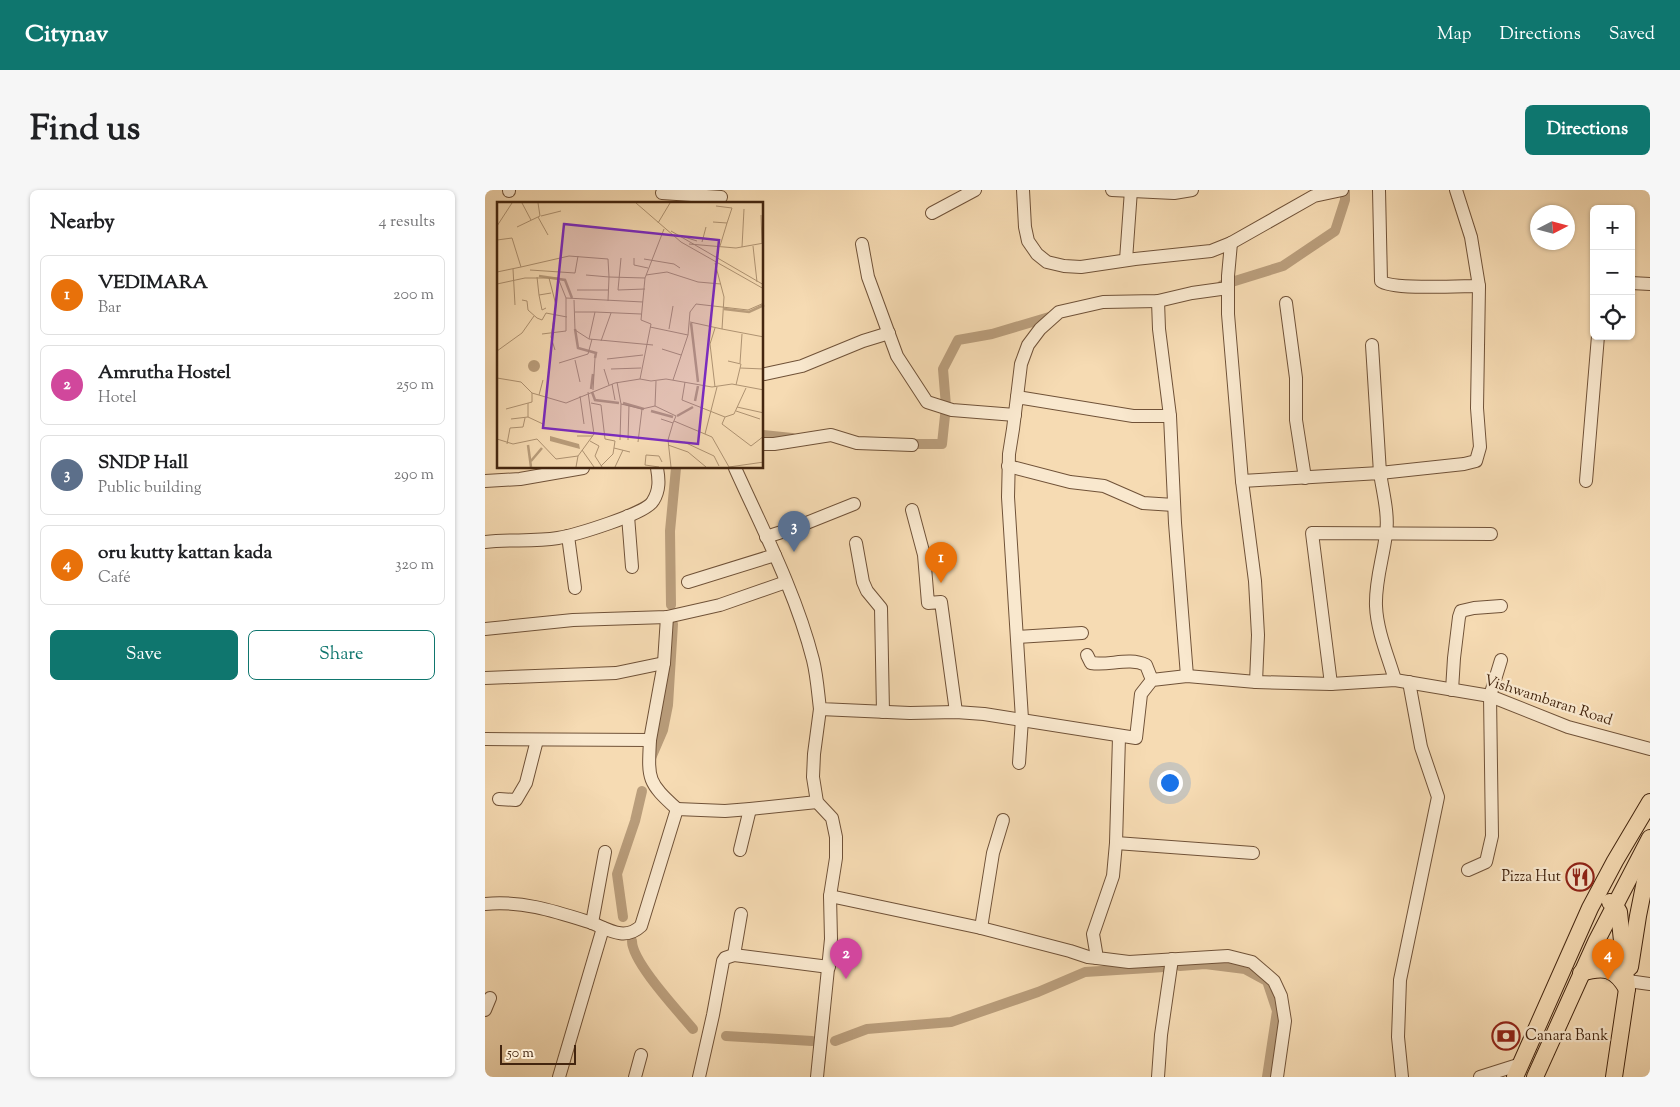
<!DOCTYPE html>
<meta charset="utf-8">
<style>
:root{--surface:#fff;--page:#f6f6f6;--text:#202124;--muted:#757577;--line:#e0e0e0;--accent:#0f766e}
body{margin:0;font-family:"Sorts Mill Goudy",serif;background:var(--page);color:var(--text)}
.controls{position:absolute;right:15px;top:15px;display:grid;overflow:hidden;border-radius:8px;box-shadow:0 1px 4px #0004}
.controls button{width:45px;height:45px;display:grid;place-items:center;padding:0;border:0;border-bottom:1px solid var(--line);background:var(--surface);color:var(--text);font:25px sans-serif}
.compass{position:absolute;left:1045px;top:15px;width:45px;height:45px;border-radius:50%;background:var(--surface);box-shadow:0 1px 4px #0004;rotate:84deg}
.scale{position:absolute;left:15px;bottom:12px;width:76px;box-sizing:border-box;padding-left:5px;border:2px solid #43250f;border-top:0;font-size:14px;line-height:18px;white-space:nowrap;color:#43250f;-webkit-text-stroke:4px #f9e8ce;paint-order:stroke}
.you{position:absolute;left:684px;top:592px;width:18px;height:18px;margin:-12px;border:4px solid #fff;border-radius:50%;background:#1a73e8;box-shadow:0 0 0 8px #1a73e833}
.badge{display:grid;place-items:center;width:32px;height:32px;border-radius:50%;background:var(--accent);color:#fff;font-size:16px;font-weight:700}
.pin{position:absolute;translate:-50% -41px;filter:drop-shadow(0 1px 2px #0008)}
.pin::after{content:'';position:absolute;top:26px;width:18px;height:15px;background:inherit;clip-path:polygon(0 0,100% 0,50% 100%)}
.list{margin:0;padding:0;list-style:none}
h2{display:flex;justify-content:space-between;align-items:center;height:65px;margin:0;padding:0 20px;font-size:21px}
h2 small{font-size:16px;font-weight:400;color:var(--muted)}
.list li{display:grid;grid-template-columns:32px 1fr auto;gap:15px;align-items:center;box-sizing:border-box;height:80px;margin:0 10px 10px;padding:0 10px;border:1px solid var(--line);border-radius:8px}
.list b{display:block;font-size:19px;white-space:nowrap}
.list p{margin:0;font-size:16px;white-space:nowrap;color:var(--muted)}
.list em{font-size:16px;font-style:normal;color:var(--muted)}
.actions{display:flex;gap:10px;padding:15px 20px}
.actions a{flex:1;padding:11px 0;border:1px solid var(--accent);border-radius:8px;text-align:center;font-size:18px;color:var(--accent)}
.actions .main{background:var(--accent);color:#fff}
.icon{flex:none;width:28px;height:28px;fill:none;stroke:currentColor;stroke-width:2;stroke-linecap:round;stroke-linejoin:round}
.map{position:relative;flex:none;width:1165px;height:887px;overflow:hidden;border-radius:8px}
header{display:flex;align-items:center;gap:30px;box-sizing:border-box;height:70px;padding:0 25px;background:var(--accent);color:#fff}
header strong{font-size:24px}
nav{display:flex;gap:28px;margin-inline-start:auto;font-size:18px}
.intro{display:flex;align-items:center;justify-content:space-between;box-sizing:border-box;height:120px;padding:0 30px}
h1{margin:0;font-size:35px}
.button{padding:12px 22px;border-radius:8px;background:var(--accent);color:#fff;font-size:18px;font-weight:700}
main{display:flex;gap:30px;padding:0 30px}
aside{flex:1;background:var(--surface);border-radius:8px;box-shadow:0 1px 4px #0004}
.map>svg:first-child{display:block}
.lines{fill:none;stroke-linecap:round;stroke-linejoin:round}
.canal{stroke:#b99d7b;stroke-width:10}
.minor-casing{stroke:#705238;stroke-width:14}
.major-casing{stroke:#43250f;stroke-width:18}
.minor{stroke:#f9e8ce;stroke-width:12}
.major{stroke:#f6dbb3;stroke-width:16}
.labels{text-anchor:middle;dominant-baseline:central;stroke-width:4.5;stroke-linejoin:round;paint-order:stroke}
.street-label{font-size:15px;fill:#43250f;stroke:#f9e8ce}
.poi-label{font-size:15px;fill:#43250f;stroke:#f9e8ce;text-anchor:end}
.inset-river{fill:none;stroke:#b99d7b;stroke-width:2.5}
.inset-road{fill:none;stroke:#ae9271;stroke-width:1}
.view{fill:#7b2cbf;fill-opacity:0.15;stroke:#7b2cbf;stroke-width:2.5}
.inset-edge{fill:none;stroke:#43250f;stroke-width:2.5}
</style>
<header>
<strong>Citynav</strong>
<nav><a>Map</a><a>Directions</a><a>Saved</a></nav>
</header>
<div class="intro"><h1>Find us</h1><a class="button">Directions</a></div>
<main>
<aside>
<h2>Nearby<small>4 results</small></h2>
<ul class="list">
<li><span class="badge" style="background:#e8710a">1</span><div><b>VEDIMARA</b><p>Bar</p></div><em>200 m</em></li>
<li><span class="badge" style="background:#d1479c">2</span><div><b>Amrutha Hostel</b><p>Hotel</p></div><em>250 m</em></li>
<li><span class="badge" style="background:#5c6f8a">3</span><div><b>SNDP Hall</b><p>Public building</p></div><em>290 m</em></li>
<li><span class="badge" style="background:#e8710a">4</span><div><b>oru kutty kattan kada</b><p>Café</p></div><em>320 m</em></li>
</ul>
<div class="actions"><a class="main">Save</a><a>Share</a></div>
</aside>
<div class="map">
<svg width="1165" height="887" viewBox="0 0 1165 887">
<rect width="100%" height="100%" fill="#f6dbb3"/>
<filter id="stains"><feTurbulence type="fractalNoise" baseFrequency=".004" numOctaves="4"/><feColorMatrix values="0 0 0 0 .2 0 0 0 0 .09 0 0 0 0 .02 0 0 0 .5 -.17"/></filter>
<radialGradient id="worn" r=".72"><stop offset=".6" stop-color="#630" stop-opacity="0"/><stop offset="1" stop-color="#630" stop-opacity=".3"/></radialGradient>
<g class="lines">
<g class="canal">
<path d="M737,95L798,76L850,41L860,10V0"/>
<path d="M278,245L307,248"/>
<path d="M421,254H457L461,216L458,179L473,150L507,144L571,125"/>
<path d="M186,415L185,341L191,278"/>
<path d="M166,568L178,540L183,515L188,434"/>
<path d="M138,727L132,684L150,631L157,601"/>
<path d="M147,751C147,772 193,821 208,839"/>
<path d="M695,776L720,774L760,779L782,791L792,821L782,887"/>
<path d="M241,846L327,851"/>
<path d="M350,851L382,839L466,832L553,802L600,782L679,777"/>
</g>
<g class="minor-casing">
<g id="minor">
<path d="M538,0L540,37L543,51L552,64L562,72L579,76L596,77L650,69L726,61L746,53L743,86V124L757,291L770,391L773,445L771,492"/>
<path d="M627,0L689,3L707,0"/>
<path d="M894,0L896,91C906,100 976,96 994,96"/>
<path d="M24,1V0"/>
<path d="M177,3L236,7"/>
<path d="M447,23L490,0"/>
<path d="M746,53L829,6L857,0"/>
<path d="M377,54L383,87L412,166L442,212L467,220L530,225"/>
<path d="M641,70L646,0"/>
<path d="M1146,93L1165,94"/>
<path d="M673,111L674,139L685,226"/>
<path d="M801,113L811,188V230L820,288"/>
<path d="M887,155L895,283L979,274L991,271L995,257L992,218L994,96L986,47L971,0"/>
<path d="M280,184L317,176L378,151L404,143"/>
<path d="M532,207L536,174L543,155L555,139L574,122L618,112L673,111L707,103L743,98"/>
<path d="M278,254H289L346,245L372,253L427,255"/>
<path d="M523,276L585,292L619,296L658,313L689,315"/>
<path d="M250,278C278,340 311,403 328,470C332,486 333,503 335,519L425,523L471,522L499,524L651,548L656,504L667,490L702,486L771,492L846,494L910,490L1005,506L1083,537L1165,559"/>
<path d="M0,291L35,289L98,278"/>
<path d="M757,291L895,283C898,303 904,325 901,344C898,369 890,391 891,416C892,441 903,466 910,490"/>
<path d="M1101,291L1113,146"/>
<path d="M427,320L439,365L443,413L456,412L471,522"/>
<path d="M143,326L147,377"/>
<path d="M83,346L90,398"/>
<path d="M281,347L309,338L369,314"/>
<path d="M0,352C24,349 49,352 73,348C90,345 161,324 168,311C175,300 174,289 172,278"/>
<path d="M371,353L378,392L382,401L396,418L398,522"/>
<path d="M203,392L290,365"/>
<path d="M0,439L88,430L182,427L235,415L301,392"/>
<path d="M532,447L597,443"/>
<path d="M602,465L606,473C624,476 644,467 661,475L667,490"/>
<path d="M0,488L131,483L179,473"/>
<path d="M846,494L827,343L1006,344"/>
<path d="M967,500L969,468L974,427L976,421L989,418L1016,416"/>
<path d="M634,547L631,653L628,686L608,744L612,768L644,772L743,766L767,772L789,791L796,806L800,831L792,887"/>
<path d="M0,549L165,550C163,589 162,592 192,619"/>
<path d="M165,550L179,473L182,427"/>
<path d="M534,573L537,529L523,307L524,264L528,239L532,207L648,226H685L690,333L702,486"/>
<path d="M14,609L31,610L41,593L52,550"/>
<path d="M631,653L768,663"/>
<path d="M255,660L265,619"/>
<path d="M120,662L107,733C124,740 140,751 156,736L192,619L240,621L265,619L332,612"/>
<path d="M983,680L1001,672L1007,646L1005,506L1016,470"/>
<path d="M345,706L496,738L585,761L603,767L612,768"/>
<path d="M0,714C37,710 72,722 107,733"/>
<path d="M496,738L508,663L518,630"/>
<path d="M249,765L256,724"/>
<path d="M1143,791L1165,794"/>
<path d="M0,820L5,808"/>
<path d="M74,887L118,738"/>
<path d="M150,887L156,865"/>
<path d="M214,887L228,825L238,771L240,768L249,765L344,777"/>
<path d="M332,887L346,749L345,706L351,668V647L347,628L332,612L328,587L329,564L335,519"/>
<path d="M673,887L676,845L687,769"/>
<path d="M917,887L913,847L915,790L953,607L936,557L924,492"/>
<path d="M995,887L1036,874"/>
</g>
</g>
<g class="major-casing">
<g id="major">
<path d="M1125,712L1131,717L1134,722L1142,799L1129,887"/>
<path d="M1145,777L1153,726L1165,666"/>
<path d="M1096,783C1119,776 1130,778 1142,799"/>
<path d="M1030,887L1105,718L1130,671L1165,612"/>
<path d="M1050,887L1111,752L1165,648"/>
</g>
</g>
<use href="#minor" class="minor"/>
<use href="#major" class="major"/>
</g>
<defs>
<g id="restaurant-ring" transform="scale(1.4375)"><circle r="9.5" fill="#f9e8ce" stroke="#8f2418" stroke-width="1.5"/><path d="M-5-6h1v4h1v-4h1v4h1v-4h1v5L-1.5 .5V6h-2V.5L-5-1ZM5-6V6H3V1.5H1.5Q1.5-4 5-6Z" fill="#8f2418"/></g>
<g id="bank-ring" transform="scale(1.4375)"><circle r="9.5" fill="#f9e8ce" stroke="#8f2418" stroke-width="1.5"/><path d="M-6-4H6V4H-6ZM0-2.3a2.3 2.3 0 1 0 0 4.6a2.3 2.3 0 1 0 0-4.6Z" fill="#8f2418"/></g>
</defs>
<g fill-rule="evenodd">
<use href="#restaurant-ring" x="1095" y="687"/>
<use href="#bank-ring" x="1021" y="846"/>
</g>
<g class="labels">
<g class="street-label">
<text transform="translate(1063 511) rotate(18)">Vishwambaran Road</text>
</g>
<g class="poi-label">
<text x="1076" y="687">Pizza Hut</text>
<text x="1040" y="846" text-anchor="start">Canara Bank</text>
</g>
</g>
<g transform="translate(12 12)">
<rect width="266" height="266" fill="#f6dbb3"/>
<path d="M31 164a6 6 0 1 1 12 0a6 6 0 1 1-12 0ZM53,234L82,242L83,247L53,239Z" fill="#b99d7b"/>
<path class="inset-river" d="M42,74L68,78L75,96M227,107L252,110L267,103M194,121L201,180M78,127L81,146L99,151L98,156M94,187L96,172M95,190L98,198L122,201M198,199L201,184M126,201L147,207M154,209L176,215M180,214L196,205M31,243L34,265M34,259L45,246"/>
<path class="inset-road" d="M25,1L34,18M139,1L184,40L267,87M219,4L235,6L230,21M264,13L265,41M44,14L64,9M41,15L51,33M216,20L230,21L223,44M161,21L173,1M0,24L15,1M20,25L43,14L41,1M174,29L267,83M184,34L200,39M0,38L15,36L24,65L0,70M205,40L209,25M192,42L239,46L267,41M256,44L260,80M245,45L247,7M124,56L121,88L148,87M137,56V63L151,66M147,57L177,62L183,66M218,61L227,95L225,127L267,135M24,65L72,54L111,57L112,75L89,73M16,67L18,103M33,68L78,71L81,54M149,73L170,70L201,80L224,82M40,75L42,93M52,76L59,103L54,135L58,148M0,82L28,76H61L69,96M80,88H111M25,98L30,99L31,108L40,116L45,118L49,111M77,98L78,128L92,137M111,99L112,75L148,76M49,106L45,108L42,93L54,91M78,110H98M49,111L70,115M144,112L98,110L92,137L156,143M193,120L225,127M153,125L191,133L193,110L199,102L251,108L267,101M218,126L213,142L218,185M172,127L176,104M45,132L69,129V96L146,100M104,139L114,111M165,147L184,153M0,149L25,131L37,114M110,157L146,153M78,158L83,180M231,159L244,162L239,183M62,161L91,152L95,137M243,161L245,132M243,166L267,167M107,167L112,183M114,167L144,166M0,176L24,180L35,191L69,201L118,181L143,177L154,122L144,118L148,76L167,27M143,177L154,179L169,177L215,185L235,182L267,188M176,178L191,133M159,179L158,204L179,214L176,221L164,217M120,180L124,202L123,238M188,180L185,198L228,215L225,222L254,244L267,234M115,182L118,198M96,188L98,156M42,193L46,178M83,194L87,222M94,201L104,203L108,237L118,239L116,252L104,264M124,202L145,207M240,205L267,211M9,207L35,200V191M239,209L263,217M31,215L46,222M228,215L237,212L249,186M14,217L31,215V201M177,219L215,235L232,265M208,232L220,185M80,234H96M0,237L16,242L40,237L59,257L81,254M131,238L132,203M93,239L102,244L98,254L105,265M141,240L145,207L158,204M187,240L217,254L222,264M10,242L13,226L26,225L28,216M171,243L191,250L209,265M117,246L133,250M85,248L97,265M79,265L81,254L97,232L91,190M118,265L126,248M162,265L148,263L149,253L162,254L165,260M174,265L171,238L176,221M232,265L267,260"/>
<path class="view" d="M67,22L222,38L201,242L46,226Z"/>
<rect width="266" height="266" class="inset-edge"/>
</g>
<rect width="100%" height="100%" filter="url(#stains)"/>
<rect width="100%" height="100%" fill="url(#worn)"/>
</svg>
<div class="controls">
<button>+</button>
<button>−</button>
<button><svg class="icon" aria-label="locate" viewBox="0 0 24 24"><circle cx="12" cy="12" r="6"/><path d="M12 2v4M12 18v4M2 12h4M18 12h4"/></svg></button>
</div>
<svg class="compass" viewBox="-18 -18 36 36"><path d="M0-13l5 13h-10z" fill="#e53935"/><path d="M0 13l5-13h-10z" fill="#757577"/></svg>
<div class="scale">50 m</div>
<div class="you"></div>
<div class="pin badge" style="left:456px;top:393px;background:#e8710a">1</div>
<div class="pin badge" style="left:361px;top:789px;background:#d1479c">2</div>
<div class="pin badge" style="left:309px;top:362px;background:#5c6f8a">3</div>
<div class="pin badge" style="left:1123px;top:790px;background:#e8710a">4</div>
</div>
</main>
